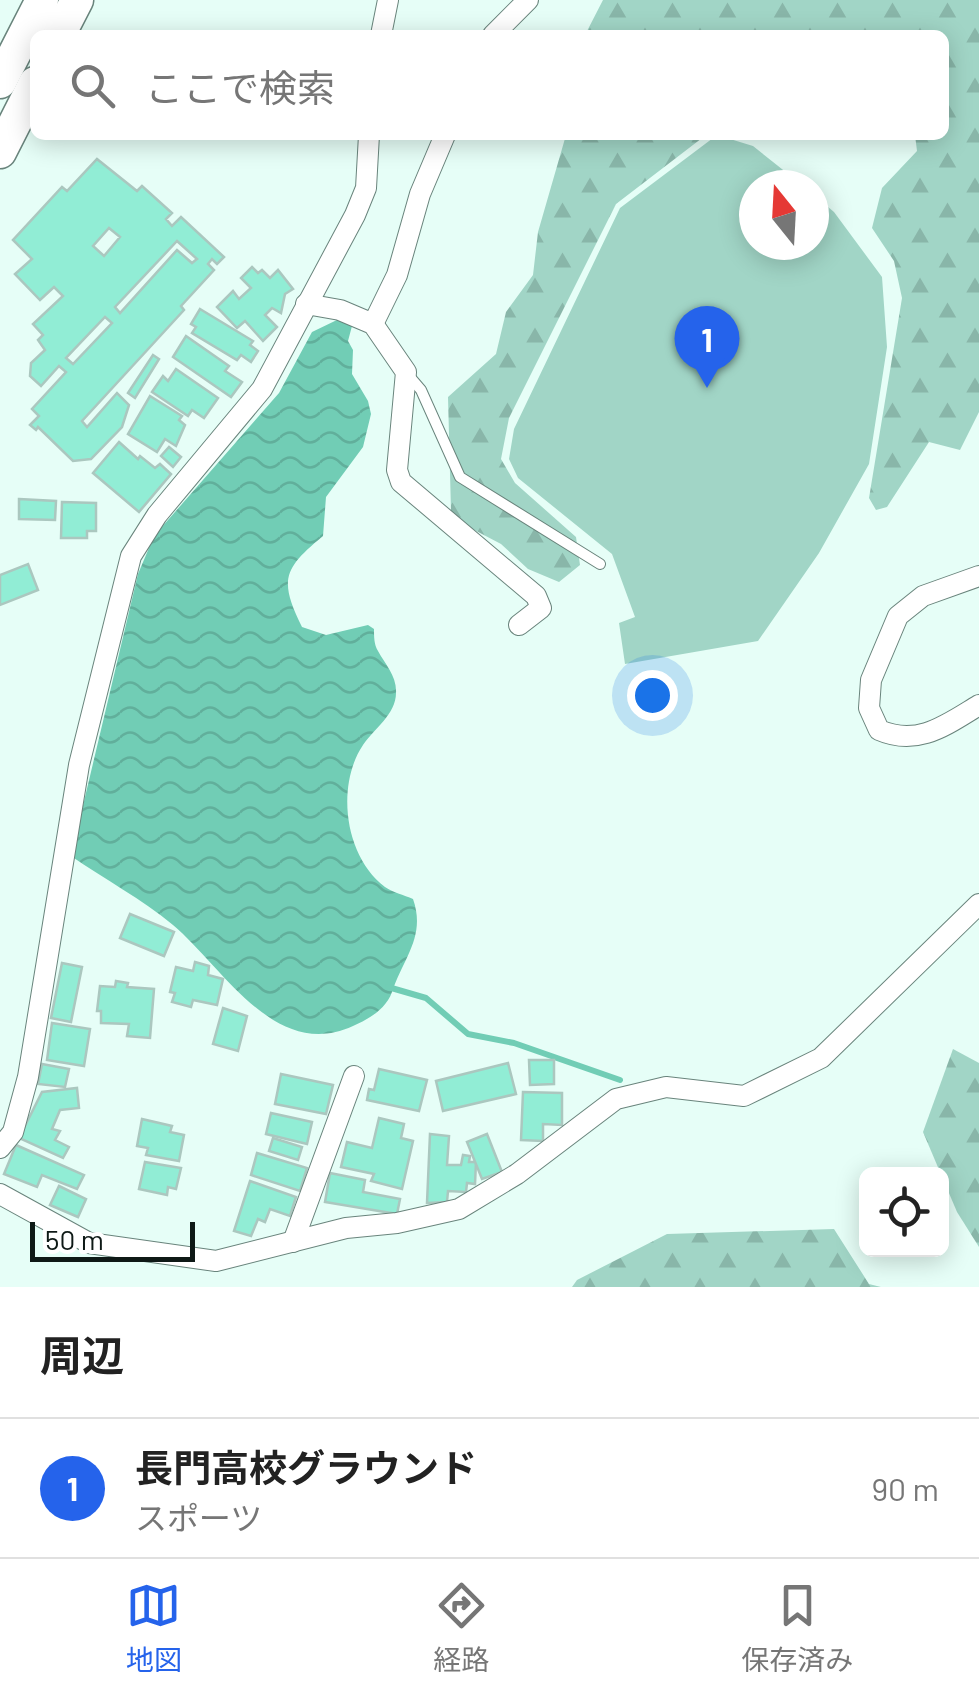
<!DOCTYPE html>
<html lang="ja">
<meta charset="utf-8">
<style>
:root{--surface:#fff;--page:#f2f2f2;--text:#222;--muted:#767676;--line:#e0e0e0;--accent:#2563eb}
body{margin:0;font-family:Barlow,"Noto Sans JP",sans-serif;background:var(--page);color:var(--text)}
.controls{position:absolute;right:30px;bottom:30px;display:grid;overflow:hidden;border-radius:15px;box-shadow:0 5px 25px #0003}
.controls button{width:90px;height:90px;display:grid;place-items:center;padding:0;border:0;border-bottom:2px solid var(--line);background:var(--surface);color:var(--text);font:50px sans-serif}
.compass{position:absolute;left:739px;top:170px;width:90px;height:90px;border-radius:50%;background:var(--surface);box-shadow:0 5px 25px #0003;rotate:342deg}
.scale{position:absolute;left:30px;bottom:25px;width:165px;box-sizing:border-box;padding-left:10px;border:5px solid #0e1916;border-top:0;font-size:28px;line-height:35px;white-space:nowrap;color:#0e1916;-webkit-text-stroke:8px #fff;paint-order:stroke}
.you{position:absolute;left:652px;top:695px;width:35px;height:35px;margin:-25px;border:8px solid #fff;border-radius:50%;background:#1a73e8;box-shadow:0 0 0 15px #1a73e833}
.badge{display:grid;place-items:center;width:65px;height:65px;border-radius:50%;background:var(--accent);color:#fff;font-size:32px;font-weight:700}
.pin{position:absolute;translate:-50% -82px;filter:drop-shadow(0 2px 5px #0008)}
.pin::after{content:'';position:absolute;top:52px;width:35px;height:30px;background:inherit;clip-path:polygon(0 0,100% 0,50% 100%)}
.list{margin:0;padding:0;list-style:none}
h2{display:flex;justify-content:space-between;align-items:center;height:130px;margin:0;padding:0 40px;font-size:42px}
h2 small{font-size:32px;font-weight:400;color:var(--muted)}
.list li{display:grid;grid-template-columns:65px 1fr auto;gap:30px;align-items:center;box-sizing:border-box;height:140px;padding:0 40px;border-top:2px solid var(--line)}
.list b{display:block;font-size:38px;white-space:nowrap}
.list p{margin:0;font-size:32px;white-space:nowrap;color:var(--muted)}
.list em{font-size:32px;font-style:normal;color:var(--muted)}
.icon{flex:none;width:55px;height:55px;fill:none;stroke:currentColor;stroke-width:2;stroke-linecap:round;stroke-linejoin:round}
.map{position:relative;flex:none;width:979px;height:1287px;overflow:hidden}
.search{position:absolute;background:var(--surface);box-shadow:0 5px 25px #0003;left:30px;right:30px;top:30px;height:110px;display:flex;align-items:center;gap:25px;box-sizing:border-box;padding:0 35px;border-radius:15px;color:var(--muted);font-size:38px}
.sheet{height:270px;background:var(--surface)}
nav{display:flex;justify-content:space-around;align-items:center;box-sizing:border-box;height:140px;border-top:2px solid var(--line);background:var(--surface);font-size:28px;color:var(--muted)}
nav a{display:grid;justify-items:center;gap:5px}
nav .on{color:var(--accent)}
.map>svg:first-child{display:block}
.green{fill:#a1d5c6}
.forest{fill:url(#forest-firs)}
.water{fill:url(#water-waves)}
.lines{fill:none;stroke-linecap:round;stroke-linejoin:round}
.stream{stroke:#71cdb5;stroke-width:6}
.building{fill:#91edd5;stroke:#abc7bf;stroke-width:2.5;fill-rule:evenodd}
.service-casing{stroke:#69847c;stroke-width:12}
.minor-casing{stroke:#69847c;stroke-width:22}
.trunk-casing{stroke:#69847c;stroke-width:35}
.service{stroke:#fff;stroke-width:10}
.minor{stroke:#fff;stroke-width:20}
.trunk{stroke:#fff;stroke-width:32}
</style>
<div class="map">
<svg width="979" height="1287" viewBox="0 0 979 1287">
<defs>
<pattern id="forest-firs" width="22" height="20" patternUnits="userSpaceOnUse" patternTransform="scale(2.5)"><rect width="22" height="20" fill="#a1d5c6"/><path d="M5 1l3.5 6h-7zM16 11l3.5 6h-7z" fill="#89b6a9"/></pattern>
<pattern id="water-waves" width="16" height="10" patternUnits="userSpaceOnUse" patternTransform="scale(2.5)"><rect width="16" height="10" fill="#71cdb5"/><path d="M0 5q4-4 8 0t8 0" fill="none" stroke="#61af9b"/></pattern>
</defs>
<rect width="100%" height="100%" fill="#e6fef7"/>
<path class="green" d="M717,135L753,146L802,185H754V245H814V195L834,212L882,277L887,347L869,464L819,553L758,641L625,664L619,623L635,617L612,554L518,478L509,459L514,429L620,208Z"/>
<g class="forest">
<path d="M603,0H979V412L960,450L929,442L887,507L876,510L869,498L902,298L894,261L872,228L882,188L917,151L915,135H944V35H585Z"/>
<path d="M566,135H706L616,204L509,418L501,459L515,483L576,537L580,565L559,582L528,569L501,544L461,523L451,511L448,397L496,354L506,312L533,275L538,232Z"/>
<path d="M953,1049L979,1063V1247L957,1212L923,1132Z"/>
<path d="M834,1229L869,1284L881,1287H572L577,1280L667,1234Z"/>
</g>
<path class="water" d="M339,319L352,326L348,341L353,350L352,374L368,401L371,414L363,447L326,497L323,536C283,569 279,580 302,627L326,635L368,625L374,629C374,636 374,645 378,651C385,664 397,676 396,693C396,714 374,729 363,745C336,785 344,856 385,887C392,892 404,895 413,899C426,936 404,957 392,992C386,1009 369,1019 353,1026C275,1062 223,967 173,925C142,899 104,879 71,856L138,574L154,536L279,393L312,332Z"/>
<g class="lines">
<path class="stream" d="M388,987L426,998L468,1034L514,1043L620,1080"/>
</g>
<g class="building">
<path d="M97,159L137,191L142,186L172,213L166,219L172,226L181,217L224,257L217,264L212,259L208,264L214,270L181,306L184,310L82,421L87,427L117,393L129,405L122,427L91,459L73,461L38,427L36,430L30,425L39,416L32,409L66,372L59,366L41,386L30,376L31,363L45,350L38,340L43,335L33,324L63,296L54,287L40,300L15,274L32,259L13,240L62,187L67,191ZM109,228L120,237L104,256L93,246ZM177,241L197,259L192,263L177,250L120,313L115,307ZM105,317L112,323L73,364L66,358Z"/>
<path d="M252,267L258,273L262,270L270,278L278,270L293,289L285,294L281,313L272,308L265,315L277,327L263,341L245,321L237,328L217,307L233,291L239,299L251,288L241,278Z"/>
<path d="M200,309L253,341L250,345L258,351L251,362L241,355L237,360L192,333L196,327L191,324Z"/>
<path d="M186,336L229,366L225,371L242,382L231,397L173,357Z"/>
<path d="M153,355L159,359L135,398L128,393Z"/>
<path d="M176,369L218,398L204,418L192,410L188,416L152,392L163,376L168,381Z"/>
<path d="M150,396L182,416L179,420L185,425L176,446L165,439L157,452L128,434Z"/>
<path d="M119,442L138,459L140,456L155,468L160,464L171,474L139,512L93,473Z"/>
<path d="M169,447L181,457L173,467L161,456Z"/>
<path d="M19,499L56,501L55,520L19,519Z"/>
<path d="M62,502L96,503V531H87V538H61Z"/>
<path d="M28,564L38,590L0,605V575Z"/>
<path d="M130,914L174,932L164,956L120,938Z"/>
<path d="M195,962L209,966L208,975L223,979L217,1005L193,1000L191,1007L172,1002L175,993L170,992L176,967L193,971Z"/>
<path d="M62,963L82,967L71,1022L51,1018Z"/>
<path d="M116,981L128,983L127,987L154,989L150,1038L127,1036L129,1024L101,1023V1011H97L100,986L115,987Z"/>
<path d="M223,1008L247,1016L238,1051L213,1044Z"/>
<path d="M52,1023L90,1029L84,1066L47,1060Z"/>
<path d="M529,1060H554V1084L530,1085Z"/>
<path d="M508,1063L516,1094L443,1111L436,1081Z"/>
<path d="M42,1064L69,1069L65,1087L38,1084Z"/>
<path d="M379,1069L427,1080L419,1111L367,1100L369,1089L374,1090Z"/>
<path d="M281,1074L333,1085L326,1114L275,1104Z"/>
<path d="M77,1088L79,1108L60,1110L52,1129L60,1131L55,1140L69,1147L63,1158L19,1138L42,1092Z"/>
<path d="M523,1092L562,1093V1125L543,1124V1141L521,1140Z"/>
<path d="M271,1113L312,1122L307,1144L266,1134Z"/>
<path d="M379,1118L404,1124L401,1138L413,1141L402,1189L371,1181L374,1174L341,1167L347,1142L372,1148Z"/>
<path d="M142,1119L172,1126L170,1132L184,1135L179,1161L146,1155L148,1148L137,1146Z"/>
<path d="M430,1134L449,1136L447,1165H461L463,1155L470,1156L469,1162H476L475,1184L467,1183L466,1192L448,1191L447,1202L427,1203Z"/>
<path d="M487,1134L502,1172L482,1179L467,1142Z"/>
<path d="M273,1138L302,1147L298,1160L269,1151Z"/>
<path d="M16,1145L84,1175L77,1189L42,1175L37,1187L4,1174Z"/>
<path d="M257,1153L307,1168L300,1191L251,1175Z"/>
<path d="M145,1162L181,1168L176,1189L168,1187L167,1195L139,1189Z"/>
<path d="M330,1173L365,1180L363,1192L400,1199L397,1214L325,1202Z"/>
<path d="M250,1181L296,1197L290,1216L270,1209L265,1222L258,1219L251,1236L234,1231Z"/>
<path d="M59,1186L86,1199L78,1217L50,1205Z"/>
</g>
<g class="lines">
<g class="service-casing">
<path id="service" d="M409,376L421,390L460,477L600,564"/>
</g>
<g class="minor-casing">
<g id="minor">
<path d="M381,35L388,0"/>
<path d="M493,35L528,0"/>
<path d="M306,304L340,310L373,324L406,372L397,470L401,482L536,596L541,608L519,625"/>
<path d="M373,324L397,275L420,194L445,135"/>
<path d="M979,576L923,596L898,616L871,680L869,708L879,730C918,747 946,725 979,705"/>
<path d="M0,1148L13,1132L28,1077L79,765L131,556L157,515L262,389L355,215L366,188L369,135"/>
<path d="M0,1194L89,1243L216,1261L346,1228L397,1223L459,1209L517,1174L616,1099L666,1087L744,1096L821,1058L979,904"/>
<path d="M293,1242L354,1076"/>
</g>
</g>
<g class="trunk-casing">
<g id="trunk">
<path d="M59,35L77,0"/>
<path d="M0,82L42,0"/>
<path d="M0,152L35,83"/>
</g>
</g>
<use href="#service" class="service"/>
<use href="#minor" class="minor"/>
<use href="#trunk" class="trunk"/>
</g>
</svg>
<div class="controls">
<button><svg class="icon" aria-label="locate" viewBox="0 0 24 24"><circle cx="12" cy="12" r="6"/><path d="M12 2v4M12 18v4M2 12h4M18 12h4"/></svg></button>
</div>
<svg class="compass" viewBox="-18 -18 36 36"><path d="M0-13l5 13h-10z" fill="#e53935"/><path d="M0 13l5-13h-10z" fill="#767676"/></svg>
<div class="scale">50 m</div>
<div class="you"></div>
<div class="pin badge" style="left:707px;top:388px">1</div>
<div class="search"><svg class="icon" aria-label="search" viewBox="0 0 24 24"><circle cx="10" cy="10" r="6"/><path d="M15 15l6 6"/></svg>ここで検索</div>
</div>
<section class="sheet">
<h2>周辺<small></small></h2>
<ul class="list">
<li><span class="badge">1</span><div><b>長門高校グラウンド</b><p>スポーツ</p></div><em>90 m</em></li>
</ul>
</section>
<nav>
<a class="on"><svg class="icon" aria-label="map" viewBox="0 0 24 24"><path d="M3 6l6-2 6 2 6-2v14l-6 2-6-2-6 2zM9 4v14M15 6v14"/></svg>地図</a>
<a><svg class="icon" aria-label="directions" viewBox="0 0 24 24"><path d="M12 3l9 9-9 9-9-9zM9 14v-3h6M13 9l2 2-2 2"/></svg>経路</a>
<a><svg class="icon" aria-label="saved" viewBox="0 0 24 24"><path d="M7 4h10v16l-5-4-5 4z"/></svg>保存済み</a>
</nav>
